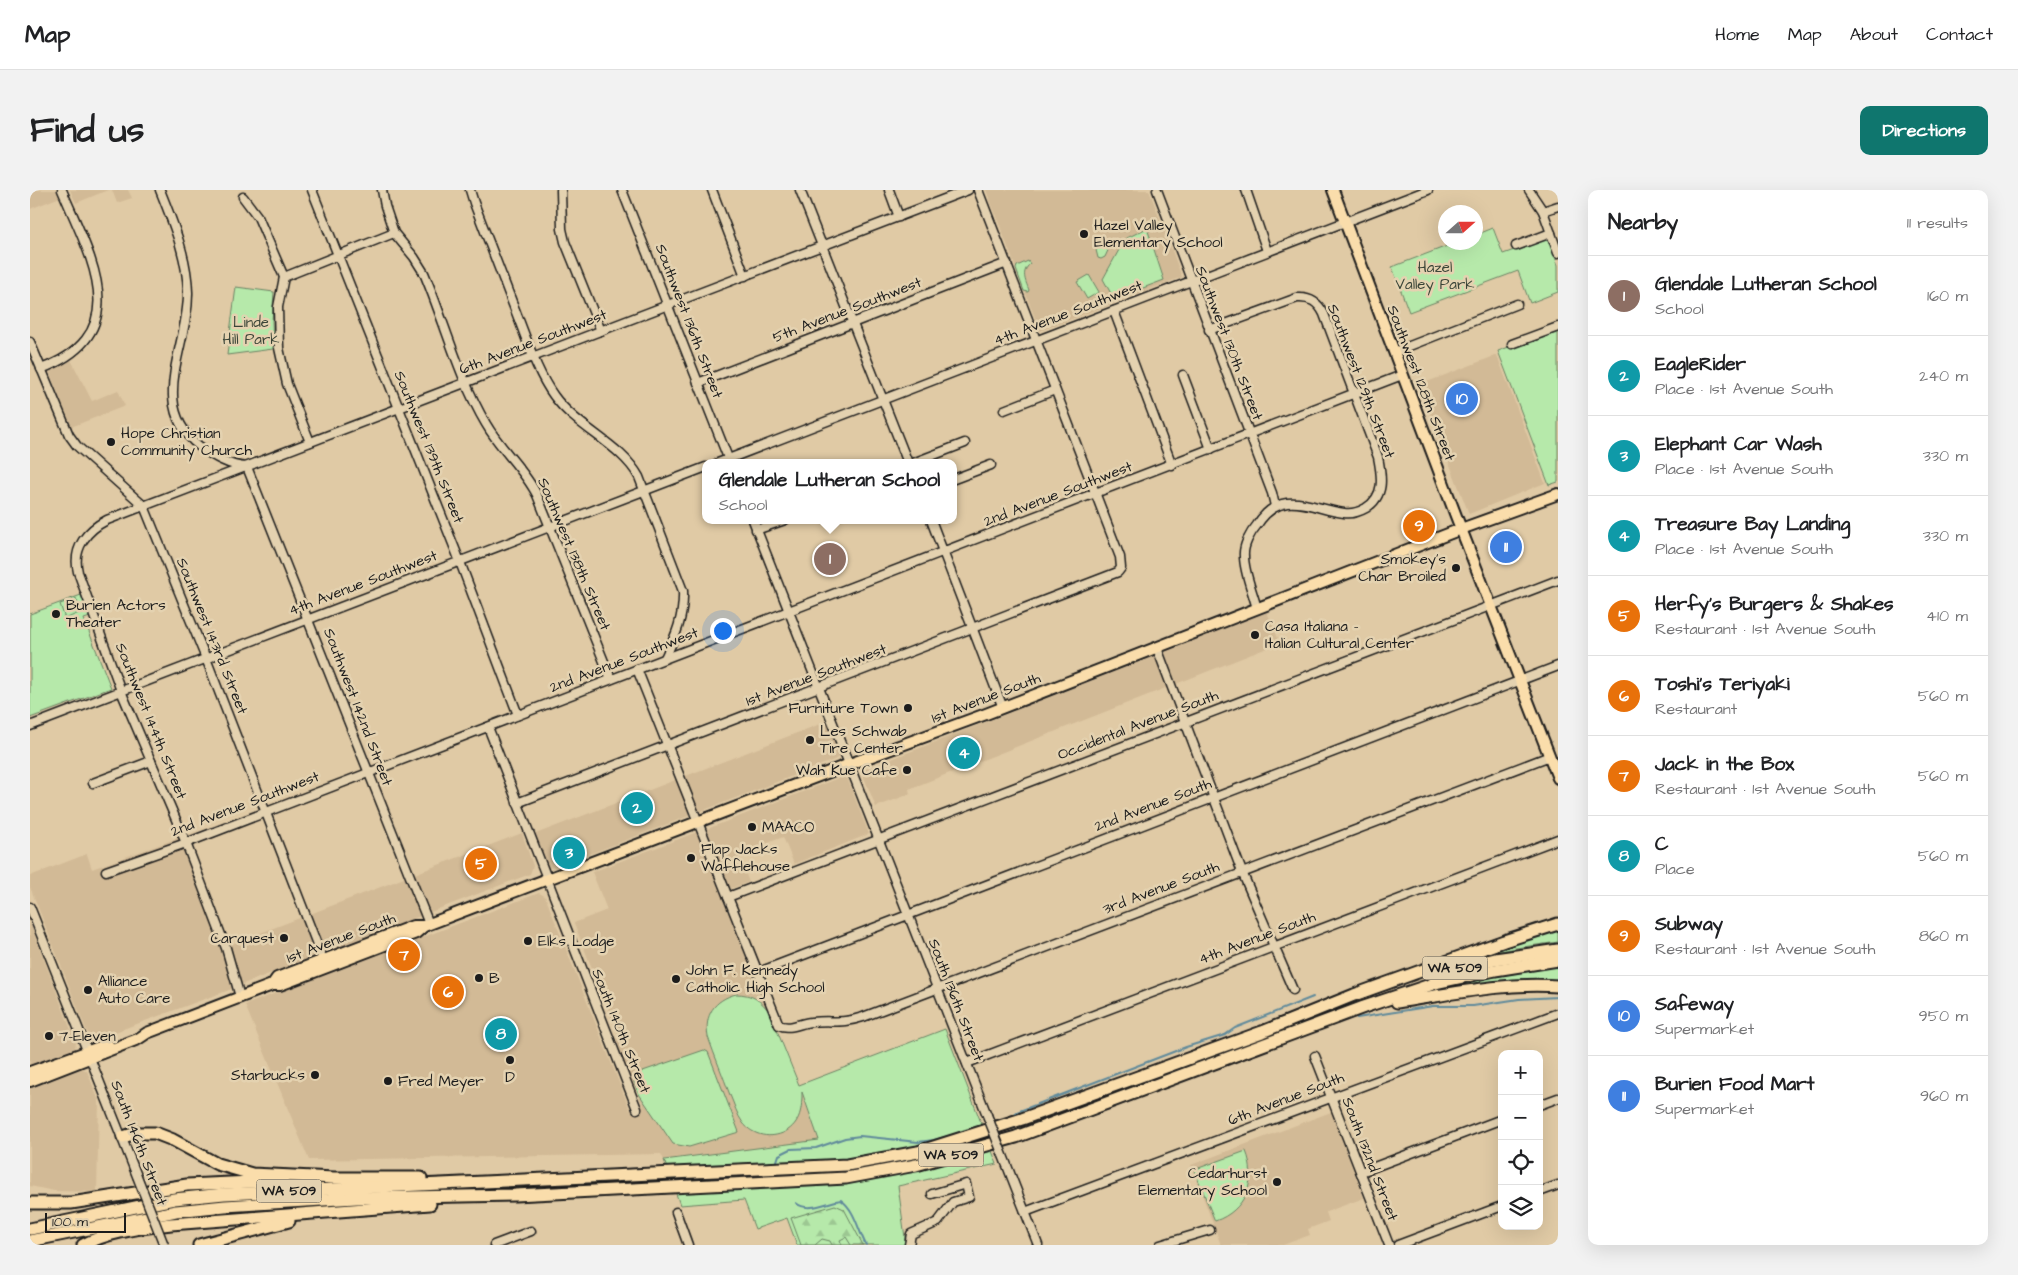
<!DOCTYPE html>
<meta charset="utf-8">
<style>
:root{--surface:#fff;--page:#f2f2f2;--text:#202124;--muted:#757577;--line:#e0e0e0;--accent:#0f766e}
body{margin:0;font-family:"Architects Daughter",sans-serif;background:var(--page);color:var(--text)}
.controls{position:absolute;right:15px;bottom:15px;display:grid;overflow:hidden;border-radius:10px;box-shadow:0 5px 20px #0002}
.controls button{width:45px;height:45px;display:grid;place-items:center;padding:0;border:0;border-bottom:1px solid var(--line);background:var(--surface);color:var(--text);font:25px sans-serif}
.compass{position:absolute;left:1408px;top:15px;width:45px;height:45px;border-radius:50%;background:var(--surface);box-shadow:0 5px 20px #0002;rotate:69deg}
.scale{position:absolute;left:15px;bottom:12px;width:81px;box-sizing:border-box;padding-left:5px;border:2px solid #1c1c1c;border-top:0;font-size:14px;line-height:18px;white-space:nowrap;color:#1c1c1c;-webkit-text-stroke:4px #e4d2b0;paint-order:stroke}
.you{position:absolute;left:692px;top:440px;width:18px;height:18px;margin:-12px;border:4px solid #fff;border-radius:50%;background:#1a73e8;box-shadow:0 0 0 8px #1a73e833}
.badge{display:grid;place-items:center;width:32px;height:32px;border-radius:50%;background:var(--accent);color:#fff;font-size:16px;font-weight:700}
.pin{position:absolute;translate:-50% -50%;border:2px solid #fff;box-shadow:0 1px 5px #0006}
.popup{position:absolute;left:672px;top:269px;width:255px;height:65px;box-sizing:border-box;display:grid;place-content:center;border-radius:10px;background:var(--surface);filter:drop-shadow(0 1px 4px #0005);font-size:16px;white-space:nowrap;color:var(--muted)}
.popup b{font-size:19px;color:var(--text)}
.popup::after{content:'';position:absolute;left:50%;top:100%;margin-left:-10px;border:10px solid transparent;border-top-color:var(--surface)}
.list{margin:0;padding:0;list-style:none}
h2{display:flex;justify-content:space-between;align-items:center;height:65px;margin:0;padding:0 20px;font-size:21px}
h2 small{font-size:16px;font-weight:400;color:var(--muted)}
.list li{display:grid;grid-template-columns:32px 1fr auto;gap:15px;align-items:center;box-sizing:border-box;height:80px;padding:0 20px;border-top:1px solid var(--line)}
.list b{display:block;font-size:19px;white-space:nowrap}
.list p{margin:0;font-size:16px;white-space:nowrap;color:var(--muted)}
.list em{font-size:16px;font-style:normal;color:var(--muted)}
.icon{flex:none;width:28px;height:28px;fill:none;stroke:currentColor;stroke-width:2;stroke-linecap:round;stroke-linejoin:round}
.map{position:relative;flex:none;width:1528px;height:1055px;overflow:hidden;border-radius:10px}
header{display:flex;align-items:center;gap:30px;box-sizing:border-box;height:70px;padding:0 25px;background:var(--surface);border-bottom:1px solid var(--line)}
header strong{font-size:24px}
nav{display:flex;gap:28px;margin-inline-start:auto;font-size:18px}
.intro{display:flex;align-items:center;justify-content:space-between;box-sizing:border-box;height:120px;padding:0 30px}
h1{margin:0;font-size:35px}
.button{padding:12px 22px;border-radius:10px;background:var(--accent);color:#fff;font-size:18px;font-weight:700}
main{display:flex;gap:30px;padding:0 30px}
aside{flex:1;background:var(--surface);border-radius:10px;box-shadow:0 5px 20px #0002}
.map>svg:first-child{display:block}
.built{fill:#d2ba96}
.green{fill:#b6e9aa;stroke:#698263}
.forest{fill:url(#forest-firs);stroke:#698263}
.garden{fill:url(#garden-dots);stroke:#698263}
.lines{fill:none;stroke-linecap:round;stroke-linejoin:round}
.stream{stroke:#608a9b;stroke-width:2}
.minor-casing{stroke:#1c1c1c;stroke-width:11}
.major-casing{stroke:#1c1c1c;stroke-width:14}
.highway-casing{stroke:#1c1c1c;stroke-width:15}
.minor{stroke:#e4d2b0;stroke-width:8}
.major{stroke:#faddab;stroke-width:10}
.highway{stroke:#faddab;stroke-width:11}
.minor-bridge-casing{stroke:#1c1c1c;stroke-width:11;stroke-linecap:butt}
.minor-bridge{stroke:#e4d2b0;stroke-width:8}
.poi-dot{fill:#1c1c1c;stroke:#e4d2b0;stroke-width:2}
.labels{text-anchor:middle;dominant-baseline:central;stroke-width:5;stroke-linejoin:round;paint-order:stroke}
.shield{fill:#e4d2b0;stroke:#585348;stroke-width:1}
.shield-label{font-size:14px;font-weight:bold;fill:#1c1c1c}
.poi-label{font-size:15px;fill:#1c1c1c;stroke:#e4d2b0;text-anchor:start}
.park-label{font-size:15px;fill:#3b4538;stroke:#e4d2b0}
.street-label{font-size:15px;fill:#1c1c1c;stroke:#e4d2b0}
</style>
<header>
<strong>Map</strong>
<nav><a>Home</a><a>Map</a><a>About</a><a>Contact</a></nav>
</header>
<div class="intro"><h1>Find us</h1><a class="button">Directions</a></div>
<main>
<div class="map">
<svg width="1528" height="1055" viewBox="0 0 1528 1055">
<defs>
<pattern id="forest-firs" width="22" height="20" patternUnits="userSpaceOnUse" patternTransform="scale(1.25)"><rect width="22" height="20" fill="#b6e9aa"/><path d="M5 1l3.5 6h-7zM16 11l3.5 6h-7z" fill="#9cc792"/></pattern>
<pattern id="garden-dots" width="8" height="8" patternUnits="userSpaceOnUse" patternTransform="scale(1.25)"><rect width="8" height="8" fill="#b6e9aa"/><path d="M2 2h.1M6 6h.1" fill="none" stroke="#9cc792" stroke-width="1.8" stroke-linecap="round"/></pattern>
</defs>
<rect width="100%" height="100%" fill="#e0caa5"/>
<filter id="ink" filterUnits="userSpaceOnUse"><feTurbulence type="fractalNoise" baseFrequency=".02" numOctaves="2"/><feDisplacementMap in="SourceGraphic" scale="10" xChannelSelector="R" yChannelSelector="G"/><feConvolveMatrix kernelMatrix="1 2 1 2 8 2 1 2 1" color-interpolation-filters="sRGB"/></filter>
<g filter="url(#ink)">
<g class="built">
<path d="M0,0H28L30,7L0,19Z"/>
<path d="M40,0H78L46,13Z"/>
<path d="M82,0H98L102,8L87,13Z"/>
<path d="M956,0H1119L1152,87L1010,141Z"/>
<path d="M37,162L62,211L88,200L95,216L41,237L15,171Z"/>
<path d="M1467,165L1515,293L1439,324L1389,195Z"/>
<path d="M1237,422L1250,453L879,599L880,604L846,617L833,585L836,579Z"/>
<path d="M798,531L809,561V567L804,570L526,677L519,678L514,675L503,645Z"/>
<path d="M816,585L839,644L764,674L753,647L708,665L719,692L700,699L677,639Z"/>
<path d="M667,642L790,950L634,970L631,964L279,970L215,815L509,703L515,706L600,920L613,915L586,853L589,846L544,733L577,720L562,682Z"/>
<path d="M492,643L503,676L500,684L213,794L210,793L199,755Z"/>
<path d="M148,648L196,764V776L202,799L66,849L59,847L0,697V686L57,664L62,679Z"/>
<path d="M0,733L46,853L45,858L41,862L0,875Z"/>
<path d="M48,878H52L57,881L69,911L67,1002L24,1001L0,996V897Z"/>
<path d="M1301,922L1334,1008L1296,1022L1299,1031L1278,1039L1280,1045L1253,1055H1191L1161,975Z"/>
</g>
<g class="green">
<path d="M1117,38L1134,90L1084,109L1073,89L1095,49Z"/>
<path d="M1463,38L1473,64L1518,48L1528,75V102L1500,113L1488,81L1379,122L1362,77L1425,53L1446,52V45Z"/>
<path d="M1074,50L1079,52L1080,56L1075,67L1071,69L1068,68L1066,60L1069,52Z"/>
<path d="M998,71L1000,74C991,82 995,90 999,100L998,102L994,101L986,79L987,76Z"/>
<path d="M1059,85L1069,102L1057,109L1047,92Z"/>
<path d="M206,97L244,102L242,131L243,159L197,165Z"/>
<path d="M1528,139V292L1519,295L1468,161Z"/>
<path d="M51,405L60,427L54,429L81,498L0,528V424Z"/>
<path d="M1528,739V752L1486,758L1442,767Z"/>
<path d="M1528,776V792L1404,800L1453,789Z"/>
<path d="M706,804C722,804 731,810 740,823L769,895L915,839L967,974L868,996L876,1055H767L757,1028L725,1039L714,1010L650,1015L634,970L789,950L772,902C772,918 771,933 755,942C741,949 723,946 713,933C707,925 704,914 700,905C693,886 685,867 678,847C674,825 684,810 706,804Z"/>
<path d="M674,860L678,862L709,942L659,957L643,954L609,904L604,892L610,882Z"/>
<path d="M1216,961C1228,990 1215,1021 1185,1031L1165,982L1166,979Z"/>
</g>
<path class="forest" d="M805,1015L814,1019L833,1055H821L816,1047L810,1050L812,1055H802L800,1051L792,1049L785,1055H771L761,1028Z"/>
<path class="garden" d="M46,408L51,422L35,429L30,414Z"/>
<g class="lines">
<g class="stream">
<path d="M1327,828L1403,816H1443L1489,809L1528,807"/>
<path d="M977,929L987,922L1156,857L1195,845L1205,838L1283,807"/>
<path d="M747,971L749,965L761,959L786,958L815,948L830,946L888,952L904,950L936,941"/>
<path d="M766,1013C778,1023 797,1012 811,1010C825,1020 828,1040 836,1055"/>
</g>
<g class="minor-casing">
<g id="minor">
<path d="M130,0C143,33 157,66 158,102C159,156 117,214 169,256C184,267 199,276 217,277L399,734"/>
<path d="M282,0L427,364L488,525"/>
<path d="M352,0L355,16L364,43L384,67L394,83C415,133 429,188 456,234C471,260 494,279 507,305L581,489"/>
<path d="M440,0L444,13C459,52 474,91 489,130C499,156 508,184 524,206C547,238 591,254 609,287L653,401C654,427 646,445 635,468"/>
<path d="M531,0L532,39L535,52L571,141"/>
<path d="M592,0L700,273"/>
<path d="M682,0L715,86"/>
<path d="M770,0L878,273"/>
<path d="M859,0L869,27"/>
<path d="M1127,0L1242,303L1245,316"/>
<path d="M1216,0L1237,61"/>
<path d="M1499,0L1513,21L1528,63"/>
<path d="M213,7L228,27L254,87L248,117L249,158L257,194L280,252"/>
<path d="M1513,21L1528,16"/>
<path d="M1486,56L1521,43"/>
<path d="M254,87L364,43"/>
<path d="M1084,121L1142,275"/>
<path d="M1179,140L1267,108C1280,107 1288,112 1294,124L1348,267C1352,287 1355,306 1336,318C1329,322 1321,324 1314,323C1294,321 1277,311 1257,313C1243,315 1234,324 1227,335C1220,343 1213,356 1214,366C1214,383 1223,402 1227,419"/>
<path d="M0,152L39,245L47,256L114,316L179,476L295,775"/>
<path d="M1482,154L1528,137"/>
<path d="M1364,162L1487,114"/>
<path d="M11,179C107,143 60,67 32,0"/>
<path d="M1153,185L1181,259"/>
<path d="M668,193L977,73"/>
<path d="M974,220L1025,200"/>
<path d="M688,273L1398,0"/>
<path d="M883,273L935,253"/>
<path d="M924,289L961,275"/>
<path d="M723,330L957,925"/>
<path d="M901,330L973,518"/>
<path d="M726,340L755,330"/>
<path d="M1127,458L1212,682L1263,800"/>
<path d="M607,479L749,835C760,840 770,833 781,832C801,830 812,834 833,827L1520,566"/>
<path d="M0,536L676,277"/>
<path d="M458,537L607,919"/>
<path d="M63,593L121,571"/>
<path d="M487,613L1088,382L1091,378L1090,367L948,0"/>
<path d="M76,681L156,653L1372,185"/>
<path d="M698,707L1528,390"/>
<path d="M0,717L107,986"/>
<path d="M729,782L1528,476"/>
<path d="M210,807L196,758L156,653L91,501L48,382C42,358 57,340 77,330L938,0"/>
<path d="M1285,866L1359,1055"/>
<path d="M937,873L1528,649"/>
<path d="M1509,915L1528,908"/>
<path d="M976,973L1008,1055"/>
<path d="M1331,982L1472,929"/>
<path d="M1509,1002L1528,995"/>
<path d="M646,1022L658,1055"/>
<path d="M995,1022L1528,823"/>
<path d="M464,1055L501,1041"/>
<path d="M879,1055L881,1044L908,1032L923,1012L939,1007L936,994L902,1004"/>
<path d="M1130,1055L1180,1040"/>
<path d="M1368,1055L1472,1016"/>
</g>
</g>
<g class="major-casing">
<g id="major">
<path d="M1303,0L1426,326L1528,588"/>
<path d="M242,795L247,788L383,736H394"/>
<path d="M0,882L78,854"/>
<path d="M0,891L108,849L117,843L242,795H250L386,743L394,736L820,574L956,524L1431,339L1528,304"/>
</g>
</g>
<g class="highway-casing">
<g id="highway">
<path d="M1402,784L1465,769L1528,760"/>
<path d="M1367,812C1420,804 1474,792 1528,796"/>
<path d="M93,947L106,943H125L143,950L187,974L222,984L304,988H391"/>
<path d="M0,1013H41L157,995L242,991"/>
<path d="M0,1039L144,1009L194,1004L817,975L888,962L992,929L1232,842L1324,805L1474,751L1528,734"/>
<path d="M0,1051L146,1021L195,1016L326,1008L485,1005L816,988L886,975L986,947L1334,817L1409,792L1465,780L1528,770"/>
<path d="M53,1055C79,1041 112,1038 141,1034L400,1014"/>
<path d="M169,1055L259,1031"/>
</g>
</g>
<use href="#minor" class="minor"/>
<use href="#major" class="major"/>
<use href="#highway" class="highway"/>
<g class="minor-bridge-casing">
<g id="minor-bridge">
<path d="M957,925L976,973"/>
<path d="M107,986L134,1055"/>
</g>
</g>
<use href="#minor-bridge" class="minor-bridge"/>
</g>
</g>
<g class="poi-dot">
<circle cx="1054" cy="44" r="5"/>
<circle cx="81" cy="252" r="5"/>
<circle cx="1426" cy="378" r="5"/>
<circle cx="26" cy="424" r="5"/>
<circle cx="1225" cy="445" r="5"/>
<circle cx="878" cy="518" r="5"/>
<circle cx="780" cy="550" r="5"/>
<circle cx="877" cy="580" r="5"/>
<circle cx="722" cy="637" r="5"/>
<circle cx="661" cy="668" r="5"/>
<circle cx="254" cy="748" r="5"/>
<circle cx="498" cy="751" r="5"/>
<circle cx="449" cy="788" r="5"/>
<circle cx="646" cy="789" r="5"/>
<circle cx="58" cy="800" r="5"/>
<circle cx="19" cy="846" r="5"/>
<circle cx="480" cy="870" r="5"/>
<circle cx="285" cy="885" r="5"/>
<circle cx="358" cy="891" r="5"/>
<circle cx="1247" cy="992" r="5"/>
</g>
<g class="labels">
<g class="shield">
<rect x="1392.5" y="766.5" width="65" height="23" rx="4"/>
<rect x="888.5" y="953.5" width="65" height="23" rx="4"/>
<rect x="226.5" y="989.5" width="65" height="23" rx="4"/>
</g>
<g class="shield-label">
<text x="1425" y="778">WA 509</text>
<text x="921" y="965">WA 509</text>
<text x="259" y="1001">WA 509</text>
</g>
<g class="poi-label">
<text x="1064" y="35">Hazel Valley<tspan x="1064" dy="17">Elementary School</tspan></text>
<text x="91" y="243">Hope Christian<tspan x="91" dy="17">Community Church</tspan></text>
<text x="1416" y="369" text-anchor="end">Smokey's<tspan x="1416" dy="17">Char Broiled</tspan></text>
<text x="36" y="415">Burien Actors<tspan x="36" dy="17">Theater</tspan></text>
<text x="1235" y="436">Casa Italiana -<tspan x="1235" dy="17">Italian Cultural Center</tspan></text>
<text x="868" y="518" text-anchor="end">Furniture Town</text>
<text x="790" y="541">Les Schwab<tspan x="790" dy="17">Tire Center</tspan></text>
<text x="867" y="580" text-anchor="end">Wah Kue Cafe</text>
<text x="732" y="637">MAACO</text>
<text x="671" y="659">Flap Jacks<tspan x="671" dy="17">Wafflehouse</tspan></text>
<text x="244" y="748" text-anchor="end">Carquest</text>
<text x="508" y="751">Elks Lodge</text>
<text x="656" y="780">John F. Kennedy<tspan x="656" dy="17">Catholic High School</tspan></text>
<text x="459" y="788">B</text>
<text x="68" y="791">Alliance<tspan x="68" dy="17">Auto Care</tspan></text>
<text x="29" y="846">7-Eleven</text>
<text x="275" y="885" text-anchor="end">Starbucks</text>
<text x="480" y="887" text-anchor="middle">D</text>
<text x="368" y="891">Fred Meyer</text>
<text x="1237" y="983" text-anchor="end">Cedarhurst<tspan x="1237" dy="17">Elementary School</tspan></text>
</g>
<g class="park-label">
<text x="1405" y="77">Hazel<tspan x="1405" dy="17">Valley Park</tspan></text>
<text x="221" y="132">Linde<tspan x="221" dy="17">Hill Park</tspan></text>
</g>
<g class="street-label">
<text transform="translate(817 120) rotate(-21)">5th Avenue Southwest</text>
<text transform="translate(1038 123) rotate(-21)">4th Avenue Southwest</text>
<text transform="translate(659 131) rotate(69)">Southwest 136th Street</text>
<text transform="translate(503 152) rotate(-21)">6th Avenue Southwest</text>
<text transform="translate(1199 153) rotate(69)">Southwest 130th Street</text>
<text transform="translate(1331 191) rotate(69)">Southwest 129th Street</text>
<text transform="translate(1391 193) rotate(69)">Southwest 128th Street</text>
<text transform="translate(399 257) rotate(68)">Southwest 139th Street</text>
<text transform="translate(1028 304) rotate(-21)">2nd Avenue Southwest</text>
<text transform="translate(544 364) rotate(67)">Southwest 138th Street</text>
<text transform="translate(333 393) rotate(-21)">4th Avenue Southwest</text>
<text transform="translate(182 446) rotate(68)">Southwest 143rd Street</text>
<text transform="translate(594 470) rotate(-21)">2nd Avenue Southwest</text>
<text transform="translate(786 485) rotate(-21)">1st Avenue Southwest</text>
<text transform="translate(956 508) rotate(-21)">1st Avenue South</text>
<text transform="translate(328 517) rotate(69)">Southwest 142nd Street</text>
<text transform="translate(121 531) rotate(68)">Southwest 144th Street</text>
<text transform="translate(1108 535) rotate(-21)">Occidental Avenue South</text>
<text transform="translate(215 614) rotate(-21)">2nd Avenue Southwest</text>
<text transform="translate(1123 615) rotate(-21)">2nd Avenue South</text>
<text transform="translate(1131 698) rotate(-21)">3rd Avenue South</text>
<text transform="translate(311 748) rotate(-21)">1st Avenue South</text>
<text transform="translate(1227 748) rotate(-21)">4th Avenue South</text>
<text transform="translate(926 810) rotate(69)">South 136th Street</text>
<text transform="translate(591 841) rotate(68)">South 140th Street</text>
<text transform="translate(1256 909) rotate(-21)">6th Avenue South</text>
<text transform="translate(109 953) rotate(69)">South 146th Street</text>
<text transform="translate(1340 969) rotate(69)">South 132nd Street</text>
</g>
</g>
</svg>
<div class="controls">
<button>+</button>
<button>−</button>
<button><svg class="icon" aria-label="locate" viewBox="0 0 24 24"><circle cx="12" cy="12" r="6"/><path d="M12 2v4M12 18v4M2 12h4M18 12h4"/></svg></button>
<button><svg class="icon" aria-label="layers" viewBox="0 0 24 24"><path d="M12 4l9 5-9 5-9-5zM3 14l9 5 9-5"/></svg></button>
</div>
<svg class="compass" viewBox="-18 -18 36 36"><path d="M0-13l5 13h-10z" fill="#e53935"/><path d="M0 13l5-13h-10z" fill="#757577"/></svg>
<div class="scale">100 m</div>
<div class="you"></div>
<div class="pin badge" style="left:800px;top:369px;background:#8d6e63">1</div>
<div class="popup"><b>Glendale Lutheran School</b>School</div>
<div class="pin badge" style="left:607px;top:618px;background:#0f9aa8">2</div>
<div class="pin badge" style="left:539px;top:663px;background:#0f9aa8">3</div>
<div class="pin badge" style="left:934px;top:563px;background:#0f9aa8">4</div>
<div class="pin badge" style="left:451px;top:674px;background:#e8710a">5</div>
<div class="pin badge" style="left:418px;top:802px;background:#e8710a">6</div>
<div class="pin badge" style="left:374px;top:765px;background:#e8710a">7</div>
<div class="pin badge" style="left:471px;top:844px;background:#0f9aa8">8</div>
<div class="pin badge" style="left:1389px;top:336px;background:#e8710a">9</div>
<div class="pin badge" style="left:1432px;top:209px;background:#3f7fe0">10</div>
<div class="pin badge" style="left:1476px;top:357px;background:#3f7fe0">11</div>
</div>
<aside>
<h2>Nearby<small>11 results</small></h2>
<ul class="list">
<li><span class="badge" style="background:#8d6e63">1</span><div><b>Glendale Lutheran School</b><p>School</p></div><em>160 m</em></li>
<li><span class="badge" style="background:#0f9aa8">2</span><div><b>EagleRider</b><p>Place · 1st Avenue South</p></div><em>240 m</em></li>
<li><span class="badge" style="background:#0f9aa8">3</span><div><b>Elephant Car Wash</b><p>Place · 1st Avenue South</p></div><em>330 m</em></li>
<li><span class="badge" style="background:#0f9aa8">4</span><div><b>Treasure Bay Landing</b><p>Place · 1st Avenue South</p></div><em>330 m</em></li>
<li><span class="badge" style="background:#e8710a">5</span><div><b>Herfy's Burgers &amp; Shakes</b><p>Restaurant · 1st Avenue South</p></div><em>410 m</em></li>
<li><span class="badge" style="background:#e8710a">6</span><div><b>Toshi's Teriyaki</b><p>Restaurant</p></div><em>560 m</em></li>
<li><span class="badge" style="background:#e8710a">7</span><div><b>Jack in the Box</b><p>Restaurant · 1st Avenue South</p></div><em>560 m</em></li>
<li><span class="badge" style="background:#0f9aa8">8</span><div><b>C</b><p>Place</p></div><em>560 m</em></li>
<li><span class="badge" style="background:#e8710a">9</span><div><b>Subway</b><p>Restaurant · 1st Avenue South</p></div><em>860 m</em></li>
<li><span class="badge" style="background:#3f7fe0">10</span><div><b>Safeway</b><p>Supermarket</p></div><em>950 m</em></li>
<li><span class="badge" style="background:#3f7fe0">11</span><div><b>Burien Food Mart</b><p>Supermarket</p></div><em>960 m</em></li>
</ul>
</aside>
</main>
